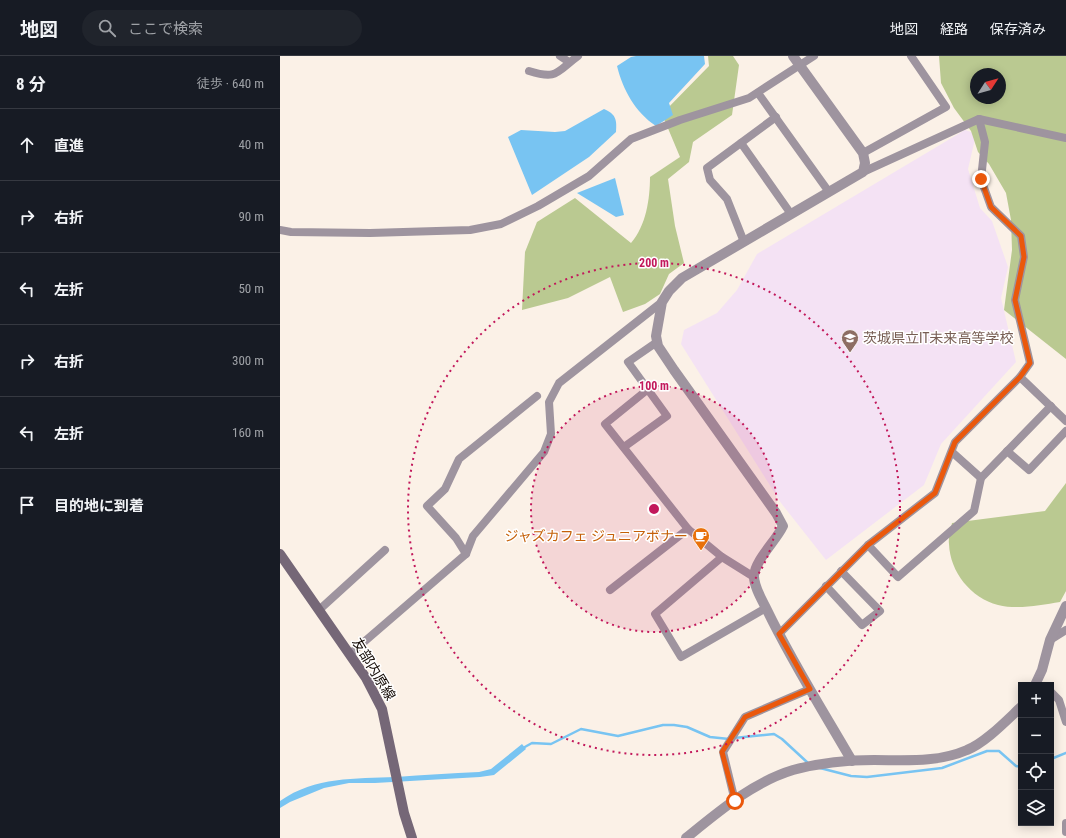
<!DOCTYPE html>
<html lang="ja">
<meta charset="utf-8">
<style>
:root{--surface:#171b24;--page:#20242c;--text:#f1f3f6;--muted:#9ea1a6;--line:#363941}
body{margin:0;font-family:"Roboto Condensed","Noto Sans JP",sans-serif;background:var(--page);color:var(--text)}
.controls{position:absolute;right:12px;bottom:12px;display:grid;overflow:hidden;border-radius:0px;box-shadow:0 2px 10px #0003}
.controls button{width:36px;height:36px;display:grid;place-items:center;padding:0;border:0;border-bottom:1px solid var(--line);background:var(--surface);color:var(--text);font:20px sans-serif}
.compass{position:absolute;left:690px;top:12px;width:36px;height:36px;border-radius:50%;background:var(--surface);box-shadow:0 2px 10px #0003;rotate:54deg}
.stop{position:absolute;width:12px;height:12px;margin:-9px;border:3px solid #ea580c;border-radius:50%;background:#fff}
.stop.end{background:#ea580c;border-color:#fff;box-shadow:0 1px 4px #0008}
.list{margin:0;padding:0;list-style:none}
h2{display:flex;justify-content:space-between;align-items:center;height:52px;margin:0;padding:0 16px;font-size:17px}
h2 small{font-size:13px;font-weight:400;color:var(--muted)}
.list li{display:grid;grid-template-columns:26px 1fr auto;gap:12px;align-items:center;box-sizing:border-box;height:72px;padding:0 16px;border-top:1px solid var(--line)}
.list b{display:block;font-size:15px;white-space:nowrap}
.list em{font-size:13px;font-style:normal;color:var(--muted)}
.icon{flex:none;width:22px;height:22px;fill:none;stroke:currentColor;stroke-width:2;stroke-linecap:round;stroke-linejoin:round}
.map{position:relative;flex:none;width:786px;height:782px;overflow:hidden}
header{display:flex;align-items:center;gap:24px;box-sizing:border-box;height:56px;padding:0 20px;background:var(--surface);border-bottom:1px solid var(--line)}
header strong{font-size:19px}
nav{display:flex;gap:22px;margin-inline-start:auto;font-size:14px}
.search{width:280px;height:36px;background:var(--page);display:flex;align-items:center;gap:10px;box-sizing:border-box;padding:0 14px;border-radius:22px;color:var(--muted);font-size:15px}
main{display:flex}
aside{flex:1;background:var(--surface)}
.map>svg:first-child{display:block}
.education{fill:#f4e2f4}
.green{fill:#bac991;fill-rule:evenodd}
.water{fill:#78c4f2}
.lines{fill:none;stroke-linecap:round;stroke-linejoin:round}
.stream{stroke:#78c4f2;stroke-width:2.5}
.minor{stroke:#9e949f;stroke-width:8}
.tertiary{stroke:#9e949f;stroke-width:10}
.secondary{stroke:#756777;stroke-width:10}
.route{stroke:#ea580c;stroke-width:5}
.ring{fill:none;stroke:#c2185b;stroke-width:2;stroke-dasharray:2 4}
.labels{text-anchor:middle;dominant-baseline:central;stroke-width:3;stroke-linejoin:round;paint-order:stroke}
.education-label{font-size:14px;fill:#785e54;stroke:#fff;text-anchor:start}
.food-label{font-size:14px;fill:#c56008;stroke:#fff;text-anchor:end}
.street-label{font-size:14px;fill:#130a04;stroke:#fff}
.centre{fill:#c2185b;stroke:#fff;stroke-width:2}
.ring-label{font-size:12px;text-anchor:middle;font-weight:bold;fill:#c2185b;stroke:#fff;stroke-width:3;stroke-linejoin:round;paint-order:stroke}
</style>
<header>
<strong>地図</strong>
<div class="search"><svg class="icon" aria-label="search" viewBox="0 0 24 24"><circle cx="10" cy="10" r="6"/><path d="M15 15l6 6"/></svg>ここで検索</div>
<nav><a>地図</a><a>経路</a><a>保存済み</a></nav>
</header>
<main>
<aside>
<h2>8 分<small>徒歩 · 640 m</small></h2>
<ul class="list">
<li><svg class="icon" aria-label="ahead" viewBox="0 0 24 24"><path d="M12 20V5M6 11l6-6 6 6"/></svg><div><b>直進</b></div><em>40 m</em></li>
<li><svg class="icon" aria-label="right" viewBox="0 0 24 24"><path d="M7 20v-9h11M14 6l5 5-5 5"/></svg><div><b>右折</b></div><em>90 m</em></li>
<li><svg class="icon" aria-label="left" viewBox="0 0 24 24"><path d="M17 20v-9H6M10 6l-5 5 5 5"/></svg><div><b>左折</b></div><em>50 m</em></li>
<li><svg class="icon" aria-label="right" viewBox="0 0 24 24"><path d="M7 20v-9h11M14 6l5 5-5 5"/></svg><div><b>右折</b></div><em>300 m</em></li>
<li><svg class="icon" aria-label="left" viewBox="0 0 24 24"><path d="M17 20v-9H6M10 6l-5 5 5 5"/></svg><div><b>左折</b></div><em>160 m</em></li>
<li><svg class="icon" aria-label="arrive" viewBox="0 0 24 24"><path d="M6 21V4h12l-3 4 3 4H6"/></svg><div><b>目的地に到着</b></div></li>
</ul>
</aside>
<div class="map">
<svg width="786" height="782" viewBox="0 0 786 782">
<rect width="100%" height="100%" fill="#fbf1e7"/>
<path class="education" d="M685,74L694,77L695,83L688,113L700,152L712,165L728,211L721,242L736,306L661,388L644,429L546,504L501,447L401,288L404,274L437,257L457,234L477,198Z"/>
<g class="green">
<path d="M428,0H453L459,9L452,59L413,86L409,106L388,123L395,170L404,207L389,218L380,238L365,248L343,256L330,221L288,242L242,254L245,196L257,166L295,142L351,187C366,170 370,143 370,121L400,101L382,58L429,10Z"/>
<path d="M659,0H786V303L724,254L732,194L731,164L726,137L709,108L698,96L691,75L674,52L661,27ZM696,18H720V42H696Z"/>
<path d="M786,427V535L780,546C761,549 738,554 718,549C691,542 670,516 669,488C668,481 671,473 672,467L765,455Z"/>
</g>
<g class="water">
<path d="M356,0H424L425,8L389,47L393,59L376,70C355,56 343,34 337,10L351,1Z"/>
<path d="M324,53C336,58 337,64 336,76L309,101L252,139L228,81L241,74L275,76L285,75Z"/>
<path d="M335,122L344,159L336,161L297,137Z"/>
<path d="M242,688L246,693L214,719L200,721L95,727H69L44,732L10,746L0,752V745C36,720 74,723 116,721C143,719 171,717 199,716L211,713Z"/>
</g>
<g class="lines">
<g class="stream">
<path d="M454,682L494,678L502,683L528,707"/>
<path d="M243,692L252,687L271,688L301,673L338,680L383,669H394L407,671L430,681L449,683"/>
<path d="M771,703L786,697"/>
<path d="M540,712L571,720L587,721L662,712L707,695H719L736,710L741,711"/>
</g>
<g class="minor">
<path d="M280,0L289,6"/>
<path d="M249,15C278,24 276,16 298,0"/>
<path d="M478,37L549,136"/>
<path d="M461,87L511,158"/>
<path d="M583,97L666,51L631,0"/>
<path d="M583,116L699,63L786,82"/>
<path d="M0,174L11,176L90,177L190,174L221,168L258,150L309,120L351,83L400,64L469,42L534,0"/>
<path d="M464,186L447,143L430,124L427,112L496,61"/>
<path d="M740,321L786,365"/>
<path d="M367,334L325,368L408,473L442,501L474,521"/>
<path d="M344,391L387,360L348,306L377,286"/>
<path d="M727,395L749,414L786,375"/>
<path d="M672,396L701,422"/>
<path d="M588,489L618,521L694,455L701,422L771,350"/>
<path d="M186,498L176,482L147,450L165,433L179,403L257,340"/>
<path d="M442,501L375,558L401,601L486,552"/>
<path d="M546,530L582,569L600,555L561,515"/>
<path d="M330,534L408,473"/>
<path d="M39,554L105,494"/>
<path d="M499,578L588,489L655,437L675,386L740,321L750,307L735,244L744,201L741,180L711,151L701,123L705,86L699,63"/>
<path d="M770,584L786,574"/>
<path d="M70,598L186,498L193,480L264,396L271,378L269,346L279,327L382,246"/>
<path d="M771,636L779,644L786,666"/>
<path d="M455,745L443,696L465,661L530,633"/>
<path d="M786,767V776"/>
</g>
<g class="tertiary">
<path d="M513,0L583,97L585,107L583,116L402,222L389,235L382,246L376,280L378,290L394,314L496,457L503,470C496,485 475,504 474,520C474,531 482,544 487,554C512,606 543,655 572,705"/>
<path d="M755,629L762,614L770,584L786,550"/>
<path d="M406,782C438,756 473,726 513,714C539,707 567,704 594,704C625,704 657,707 687,694C705,687 727,664 741,651"/>
</g>
<path class="secondary" d="M0,498L86,622L102,653L124,757L132,782"/>
</g>
<g class="lines">
<path class="route" d="M455,745L442,696L465,661L530,633L499,578L588,489L655,437L675,386L740,321L750,307L735,244L744,201L741,180L711,151L701,123"/>
</g>
<circle cx="374" cy="453" r="123" fill="#c2185b" fill-opacity=".12"/>
<g class="ring">
<circle cx="374" cy="453" r="123"/>
<circle cx="374" cy="453" r="246"/>
</g>
<defs>
<g id="school-pin" transform="scale(0.9)"><path d="M0 17L-7.5 6A9.5 9.5 0 1 1 7.5 6Z" fill="#8d6e63" stroke="#fff"/><path d="M0-5L7-2L0 1L-7-2ZM-4 1L0 2.5L4 1V4Q0 6-4 4Z" fill="#fff"/></g>
<g id="cafe-pin" transform="scale(0.9)"><path d="M0 17L-7.5 6A9.5 9.5 0 1 1 7.5 6Z" fill="#e8710a" stroke="#fff"/><path d="M-5.5-4.5H6V0H3Q3 3.5 0 3.5H-2.5Q-5.5 3.5-5.5 0ZM3-3.2v2h1.7v-2ZM-6 4.5H4V6H-6Z" fill="#fff"/></g>
</defs>
<g fill-rule="evenodd">
<use href="#school-pin" x="570" y="282"/>
<use href="#cafe-pin" x="421" y="480"/>
</g>
<g class="labels">
<g class="education-label">
<text x="583" y="282">茨城県立IT未来高等学校</text>
</g>
<g class="food-label">
<text x="408" y="480">ジャズカフェ ジュニアボナー</text>
</g>
<g class="street-label">
<text transform="translate(94 613) rotate(59)">友部内原線</text>
</g>
</g>
<circle cx="374" cy="453" r="6" class="centre"/>
<g class="ring-label">
<text x="374" y="211">200 m</text>
<text x="374" y="334">100 m</text>
</g>
</svg>
<div class="controls">
<button>+</button>
<button>−</button>
<button><svg class="icon" aria-label="locate" viewBox="0 0 24 24"><circle cx="12" cy="12" r="6"/><path d="M12 2v4M12 18v4M2 12h4M18 12h4"/></svg></button>
<button><svg class="icon" aria-label="layers" viewBox="0 0 24 24"><path d="M12 4l9 5-9 5-9-5zM3 14l9 5 9-5"/></svg></button>
</div>
<svg class="compass" viewBox="-18 -18 36 36"><path d="M0-13l5 13h-10z" fill="#e53935"/><path d="M0 13l5-13h-10z" fill="#9ea1a6"/></svg>
<div class="stop" style="left:455px;top:745px"></div>
<div class="stop end" style="left:701px;top:123px"></div>
</div>
</main>
